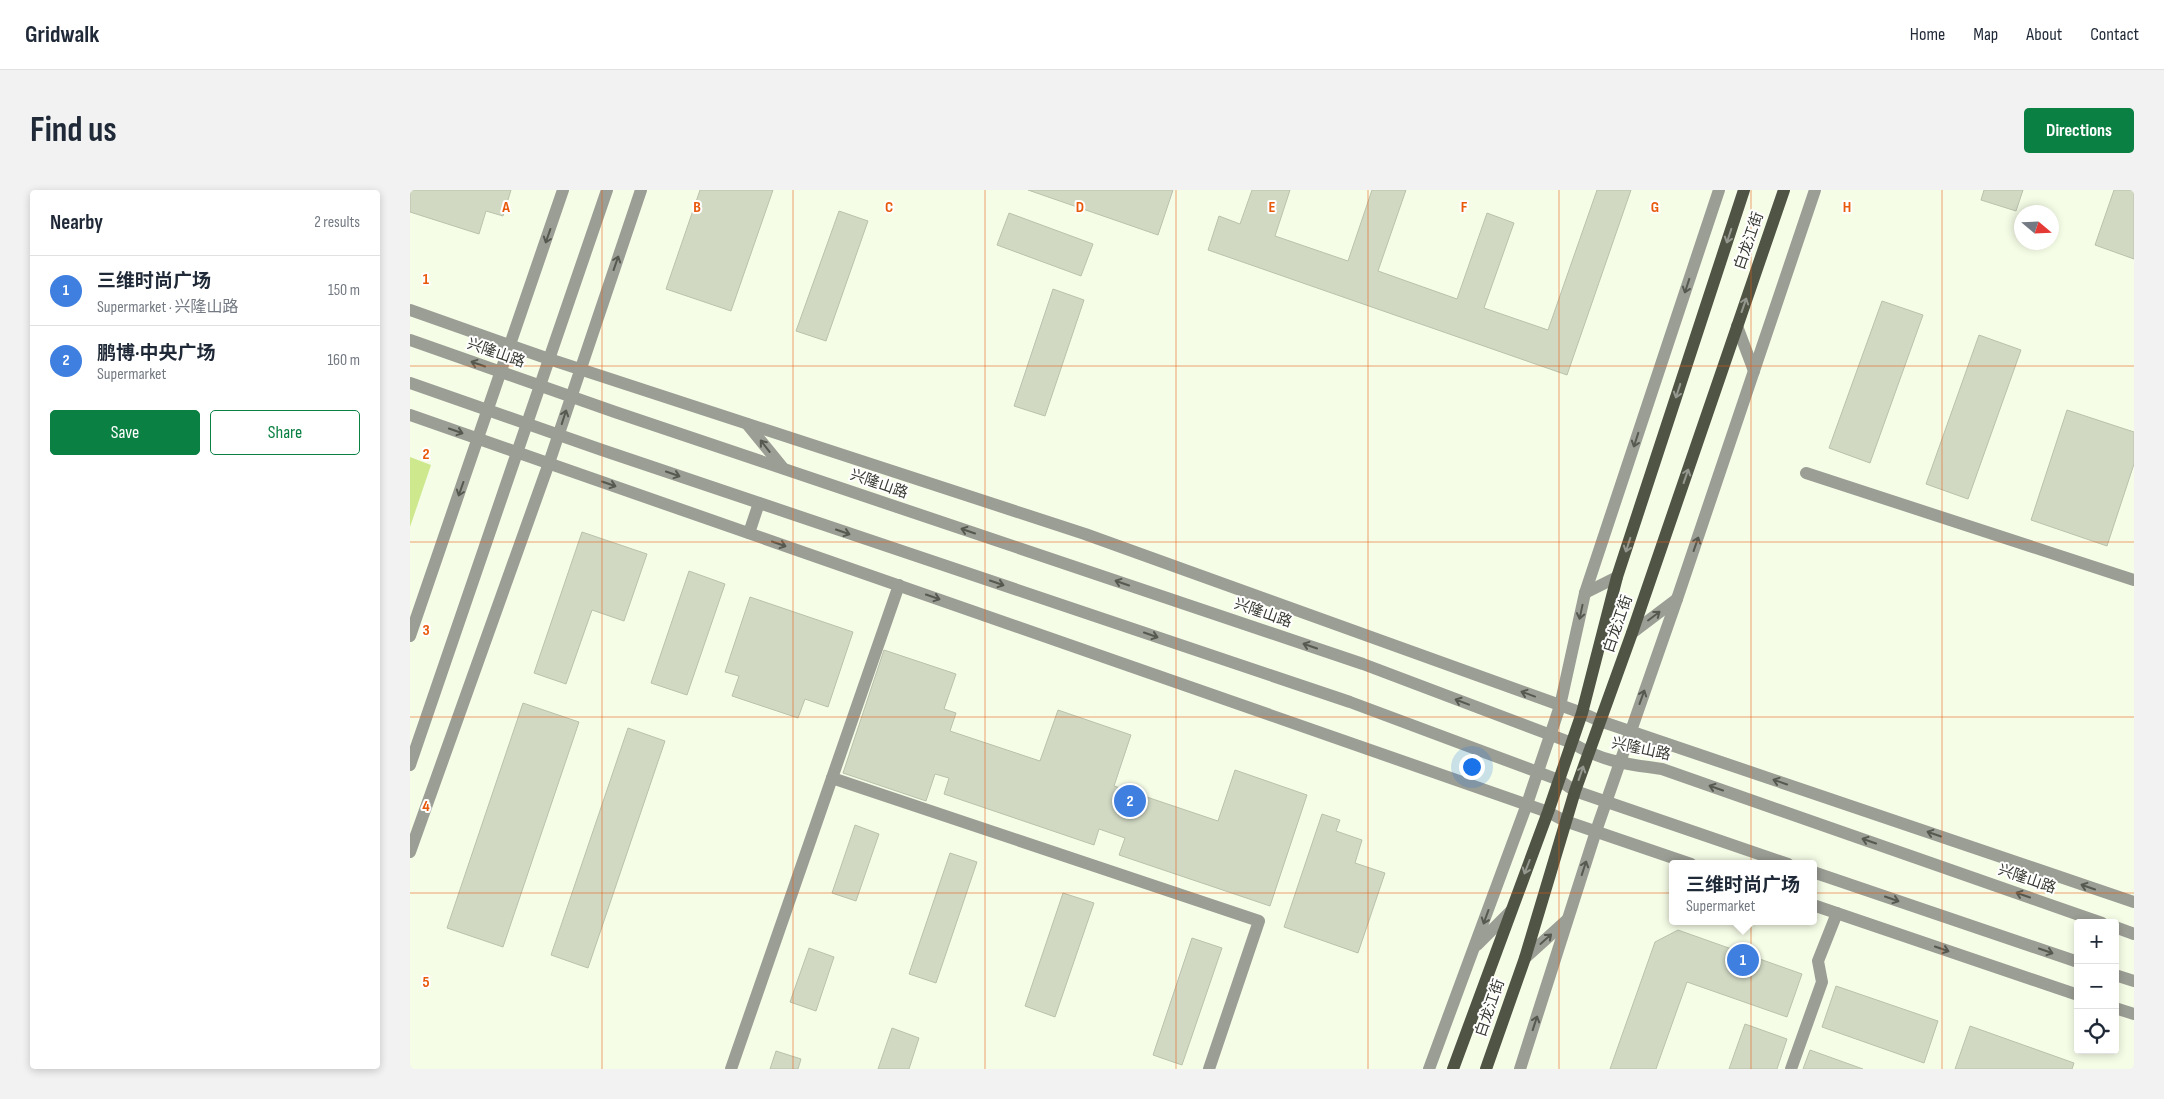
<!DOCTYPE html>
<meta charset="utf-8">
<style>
:root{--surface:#fff;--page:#f2f2f3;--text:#1f2937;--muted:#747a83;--line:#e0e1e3;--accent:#0b8043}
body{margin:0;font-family:"Sofia Sans Condensed","Noto Sans SC",sans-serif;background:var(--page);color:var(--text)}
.controls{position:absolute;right:15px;bottom:15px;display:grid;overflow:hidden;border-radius:5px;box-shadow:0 2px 8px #0003}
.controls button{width:45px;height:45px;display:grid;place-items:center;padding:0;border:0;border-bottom:1px solid var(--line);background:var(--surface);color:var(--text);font:25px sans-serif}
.compass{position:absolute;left:1604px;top:15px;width:45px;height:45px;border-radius:50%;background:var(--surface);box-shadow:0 2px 8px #0003;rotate:109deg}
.you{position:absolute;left:1061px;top:576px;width:18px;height:18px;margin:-12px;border:4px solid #fff;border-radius:50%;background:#1a73e8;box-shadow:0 0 0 8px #1a73e833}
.badge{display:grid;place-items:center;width:32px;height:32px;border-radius:50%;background:var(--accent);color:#fff;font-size:16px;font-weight:700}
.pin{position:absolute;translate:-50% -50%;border:2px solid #fff;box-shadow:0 1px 5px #0006}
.popup{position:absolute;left:1259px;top:670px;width:148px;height:65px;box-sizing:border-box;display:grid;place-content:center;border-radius:5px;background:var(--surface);filter:drop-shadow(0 1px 4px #0005);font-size:16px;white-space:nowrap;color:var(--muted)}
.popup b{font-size:19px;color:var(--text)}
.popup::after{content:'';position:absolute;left:50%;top:100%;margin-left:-10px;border:10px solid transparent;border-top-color:var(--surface)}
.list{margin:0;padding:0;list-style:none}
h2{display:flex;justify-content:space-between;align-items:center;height:65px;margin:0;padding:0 20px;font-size:21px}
h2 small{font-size:16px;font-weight:400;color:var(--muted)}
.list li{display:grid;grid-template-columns:32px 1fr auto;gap:15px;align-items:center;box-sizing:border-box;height:70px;padding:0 20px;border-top:1px solid var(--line)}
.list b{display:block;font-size:19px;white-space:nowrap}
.list p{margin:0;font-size:16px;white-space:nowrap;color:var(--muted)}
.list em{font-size:16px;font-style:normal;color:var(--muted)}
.actions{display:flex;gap:10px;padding:15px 20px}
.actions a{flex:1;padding:11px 0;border:1px solid var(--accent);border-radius:5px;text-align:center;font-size:18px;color:var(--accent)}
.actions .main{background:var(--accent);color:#fff}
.icon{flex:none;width:28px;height:28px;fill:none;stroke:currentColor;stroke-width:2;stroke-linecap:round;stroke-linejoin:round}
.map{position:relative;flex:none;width:1724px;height:879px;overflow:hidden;border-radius:5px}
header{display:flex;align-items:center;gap:30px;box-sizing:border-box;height:70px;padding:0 25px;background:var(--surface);border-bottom:1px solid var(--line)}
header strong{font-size:24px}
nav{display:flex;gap:28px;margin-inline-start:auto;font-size:18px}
.intro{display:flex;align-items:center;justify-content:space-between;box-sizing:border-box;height:120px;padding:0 30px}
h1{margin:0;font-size:35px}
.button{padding:12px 22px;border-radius:5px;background:var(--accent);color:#fff;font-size:18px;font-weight:700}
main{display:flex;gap:30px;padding:0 30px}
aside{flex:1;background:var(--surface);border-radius:5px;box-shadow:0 2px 8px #0003}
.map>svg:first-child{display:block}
.green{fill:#cee88e}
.building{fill:#d1d9c3;stroke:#bac1ac}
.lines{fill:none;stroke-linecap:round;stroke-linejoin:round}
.minor{stroke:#9b9e95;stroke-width:12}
.major{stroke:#4f5445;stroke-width:12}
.oneway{stroke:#565950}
.oneway2{stroke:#95988f}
.grid{fill:none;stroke:#e8590c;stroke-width:1;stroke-opacity:0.55}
.labels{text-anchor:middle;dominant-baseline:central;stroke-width:4;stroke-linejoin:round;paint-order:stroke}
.street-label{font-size:15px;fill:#383b33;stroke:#fff}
.grid-label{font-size:16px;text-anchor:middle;font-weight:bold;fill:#e8590c;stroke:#fff;stroke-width:4;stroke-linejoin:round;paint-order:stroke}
</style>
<header>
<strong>Gridwalk</strong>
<nav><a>Home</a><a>Map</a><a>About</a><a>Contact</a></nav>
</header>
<div class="intro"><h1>Find us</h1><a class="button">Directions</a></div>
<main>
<aside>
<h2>Nearby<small>2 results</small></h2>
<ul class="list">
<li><span class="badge" style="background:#3f7fe0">1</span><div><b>三维时尚广场</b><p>Supermarket · 兴隆山路</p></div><em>150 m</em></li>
<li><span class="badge" style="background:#3f7fe0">2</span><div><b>鹏博·中央广场</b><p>Supermarket</p></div><em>160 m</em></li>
</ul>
<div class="actions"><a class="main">Save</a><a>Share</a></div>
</aside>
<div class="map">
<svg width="1724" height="879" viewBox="0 0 1724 879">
<rect width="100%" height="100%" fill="#f6fde7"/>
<path class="green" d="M0,267L21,275L0,337Z"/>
<g class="building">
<path d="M0,0H101L93,26L76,21L69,44L0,22Z"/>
<path d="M290,0H363L321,121L256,99Z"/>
<path d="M618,0H763L748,45Z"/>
<path d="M842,0H880L865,46L938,71L962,0H996L968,81L1047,109L1077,23L1104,33L1074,118L1138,140L1187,0H1221L1157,185L798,60L809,26L830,34Z"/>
<path d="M1574,0H1613L1606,21L1571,10Z"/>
<path d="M1704,0H1724V69L1685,55Z"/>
<path d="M429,21L458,31L416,151L386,141Z"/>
<path d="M599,23L683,54L671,86L587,55Z"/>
<path d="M643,99L674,110L635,226L604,216Z"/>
<path d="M1472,111L1513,125L1460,273L1419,258Z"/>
<path d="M1569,145L1611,160L1558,309L1516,294Z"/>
<path d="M1657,220L1724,242V274L1697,356L1621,330Z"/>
<path d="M172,342L237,364L214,431L182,420L156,494L124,483Z"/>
<path d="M279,381L315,394L277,505L241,493Z"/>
<path d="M340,407L443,442L418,517L395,509L388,528L322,506L329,486L315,482Z"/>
<path d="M474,460L546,484L534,519L546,523L540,541L630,571L648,520L721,545L704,596L808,631L825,580L897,605L860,716L709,665L715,648L689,639L684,655L534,604L539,588L525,584L516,611L433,583Z"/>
<path d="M113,513L169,532L93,757L37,738Z"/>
<path d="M218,538L255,551L178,778L141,765Z"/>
<path d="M912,624L930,630L926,641L952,650L945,673L975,683L948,763L874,737Z"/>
<path d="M445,635L469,644L446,711L422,703Z"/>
<path d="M540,663L567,672L526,793L499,784Z"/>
<path d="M653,703L684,713L645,827L615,816Z"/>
<path d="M1268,740L1392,784L1377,827L1277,792L1246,879H1200L1245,752Z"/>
<path d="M782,748L812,758L772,875L743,865Z"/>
<path d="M399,758L424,767L406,821L380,812Z"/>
<path d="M1426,796L1528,831L1514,873L1412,837Z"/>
<path d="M1335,834L1377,849L1367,879H1319Z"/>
<path d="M1560,836L1664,873L1662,879H1545Z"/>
<path d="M482,838L509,848L499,879H468Z"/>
<path d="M1400,860L1453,879H1393Z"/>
<path d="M366,861L391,869L388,879H360Z"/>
</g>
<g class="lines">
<g class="minor">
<path d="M0,120L139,169L675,344L1172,523L1190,531L1724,712"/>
<path d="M1327,136L1344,181"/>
<path d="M0,150L205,222L953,474L1162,553C1193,572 1217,574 1252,579L1692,733"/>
<path d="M0,193L192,260L940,512L1149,590L1165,601L1378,674"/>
<path d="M0,225L1138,622L1155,631L1281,674"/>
<path d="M337,234L373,278"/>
<path d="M1396,283L1724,390"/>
<path d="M339,343L349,313"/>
<path d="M1175,403L1207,387"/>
<path d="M1222,443L1267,409"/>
<path d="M0,446L153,0"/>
<path d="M0,575L197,0"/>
<path d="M422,588L849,731L799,879"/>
<path d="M0,662L139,273L231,0"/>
<path d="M1403,682L1668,772"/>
<path d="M1403,715L1668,805"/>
<path d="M1705,737L1724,744"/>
<path d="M1067,755L1101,721"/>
<path d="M1115,768L1157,730"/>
<path d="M1705,785L1724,791"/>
<path d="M1705,818L1724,824"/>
<path d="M321,879L489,395"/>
<path d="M1019,879L1117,614L1150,516L1175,403L1309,0"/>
<path d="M1110,879L1186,641L1267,409L1405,0"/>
<path d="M1381,879L1412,792L1408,771L1427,723"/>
</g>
<g class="major">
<path d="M1043,879L1138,622L1172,523L1207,387L1334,0"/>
<path d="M1076,879L1115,768L1165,601L1222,443L1374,0"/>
</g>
</g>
<defs><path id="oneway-shaft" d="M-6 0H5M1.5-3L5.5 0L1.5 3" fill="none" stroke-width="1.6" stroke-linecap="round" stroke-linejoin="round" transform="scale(1.25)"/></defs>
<g class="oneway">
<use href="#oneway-shaft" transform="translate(138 46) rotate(109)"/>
<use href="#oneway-shaft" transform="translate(206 73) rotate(-71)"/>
<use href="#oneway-shaft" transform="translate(1277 96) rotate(108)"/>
<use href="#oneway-shaft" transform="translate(68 174) rotate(-161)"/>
<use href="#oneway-shaft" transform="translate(154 227) rotate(-72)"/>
<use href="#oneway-shaft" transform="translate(46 241) rotate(19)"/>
<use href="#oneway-shaft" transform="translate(1226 250) rotate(108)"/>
<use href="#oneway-shaft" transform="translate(355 256) rotate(-128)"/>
<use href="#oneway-shaft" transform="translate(263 284) rotate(19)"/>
<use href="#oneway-shaft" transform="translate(199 294) rotate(19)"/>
<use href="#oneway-shaft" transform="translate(51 299) rotate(109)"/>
<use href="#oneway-shaft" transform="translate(558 341) rotate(-161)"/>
<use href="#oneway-shaft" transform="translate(433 342) rotate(19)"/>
<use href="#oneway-shaft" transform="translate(369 354) rotate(19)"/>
<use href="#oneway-shaft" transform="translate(1286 354) rotate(-71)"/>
<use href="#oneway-shaft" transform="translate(587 393) rotate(19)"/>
<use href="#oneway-shaft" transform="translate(712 393) rotate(-161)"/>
<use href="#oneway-shaft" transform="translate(523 407) rotate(19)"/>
<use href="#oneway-shaft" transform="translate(1171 422) rotate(102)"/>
<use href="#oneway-shaft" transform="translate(1244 426) rotate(-37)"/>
<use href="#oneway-shaft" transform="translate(741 445) rotate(19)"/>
<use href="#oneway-shaft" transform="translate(900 456) rotate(-161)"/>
<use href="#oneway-shaft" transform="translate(1118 504) rotate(-160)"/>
<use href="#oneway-shaft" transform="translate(1232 507) rotate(-70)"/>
<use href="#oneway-shaft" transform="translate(1052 512) rotate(-159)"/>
<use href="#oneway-shaft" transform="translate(1370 592) rotate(-161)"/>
<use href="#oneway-shaft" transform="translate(1306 598) rotate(-161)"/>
<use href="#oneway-shaft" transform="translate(1524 644) rotate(-161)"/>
<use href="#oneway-shaft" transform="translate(1459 651) rotate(-161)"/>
<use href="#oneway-shaft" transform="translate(1174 678) rotate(-72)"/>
<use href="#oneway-shaft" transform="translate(1678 697) rotate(-161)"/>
<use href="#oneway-shaft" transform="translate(1613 705) rotate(-161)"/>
<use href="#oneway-shaft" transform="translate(1482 709) rotate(19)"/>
<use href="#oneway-shaft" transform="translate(1076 727) rotate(110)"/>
<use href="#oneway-shaft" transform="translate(1136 749) rotate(-42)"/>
<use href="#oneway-shaft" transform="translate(1532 759) rotate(19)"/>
<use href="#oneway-shaft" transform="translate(1636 761) rotate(19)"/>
<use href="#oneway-shaft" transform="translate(1125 833) rotate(-72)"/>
</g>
<g class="oneway2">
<use href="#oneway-shaft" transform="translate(1319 46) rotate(108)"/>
<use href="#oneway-shaft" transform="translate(1334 115) rotate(-71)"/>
<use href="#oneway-shaft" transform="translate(1268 201) rotate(108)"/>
<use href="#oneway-shaft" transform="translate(1276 286) rotate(-71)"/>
<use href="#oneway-shaft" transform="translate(1218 355) rotate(108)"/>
<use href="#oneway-shaft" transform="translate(1171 583) rotate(-71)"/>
<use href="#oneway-shaft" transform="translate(1117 677) rotate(111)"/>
</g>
<path class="grid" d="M192,0V879M383,0V879M575,0V879M766,0V879M958,0V879M1149,0V879M1341,0V879M1532,0V879M0,176H1724M0,352H1724M0,527H1724M0,703H1724"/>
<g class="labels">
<g class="street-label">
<text transform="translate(1339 51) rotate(-71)">白龙江街</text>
<text transform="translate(86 163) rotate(19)">兴隆山路</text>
<text transform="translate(469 294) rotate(19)">兴隆山路</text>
<text transform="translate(853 423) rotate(19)">兴隆山路</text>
<text transform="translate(1208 434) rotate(-71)">白龙江街</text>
<text transform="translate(1231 559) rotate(12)">兴隆山路</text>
<text transform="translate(1617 689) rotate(19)">兴隆山路</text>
<text transform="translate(1080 818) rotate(-71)">白龙江街</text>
</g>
</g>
<g class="grid-label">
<text x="96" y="22">A</text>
<text x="287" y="22">B</text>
<text x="479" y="22">C</text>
<text x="670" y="22">D</text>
<text x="862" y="22">E</text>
<text x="1054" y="22">F</text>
<text x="1245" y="22">G</text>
<text x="1437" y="22">H</text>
<text x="16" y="94">1</text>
<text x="16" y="269">2</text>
<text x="16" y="445">3</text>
<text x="16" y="621">4</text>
<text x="16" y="797">5</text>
</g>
</svg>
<div class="controls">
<button>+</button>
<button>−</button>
<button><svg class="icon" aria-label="locate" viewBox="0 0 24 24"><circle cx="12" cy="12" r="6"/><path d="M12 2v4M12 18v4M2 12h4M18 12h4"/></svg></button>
</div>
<svg class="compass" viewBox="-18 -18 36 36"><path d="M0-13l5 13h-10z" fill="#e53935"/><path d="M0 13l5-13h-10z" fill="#747a83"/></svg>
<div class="you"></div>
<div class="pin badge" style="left:1333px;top:770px;background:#3f7fe0">1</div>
<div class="popup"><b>三维时尚广场</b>Supermarket</div>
<div class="pin badge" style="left:720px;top:611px;background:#3f7fe0">2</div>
</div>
</main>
